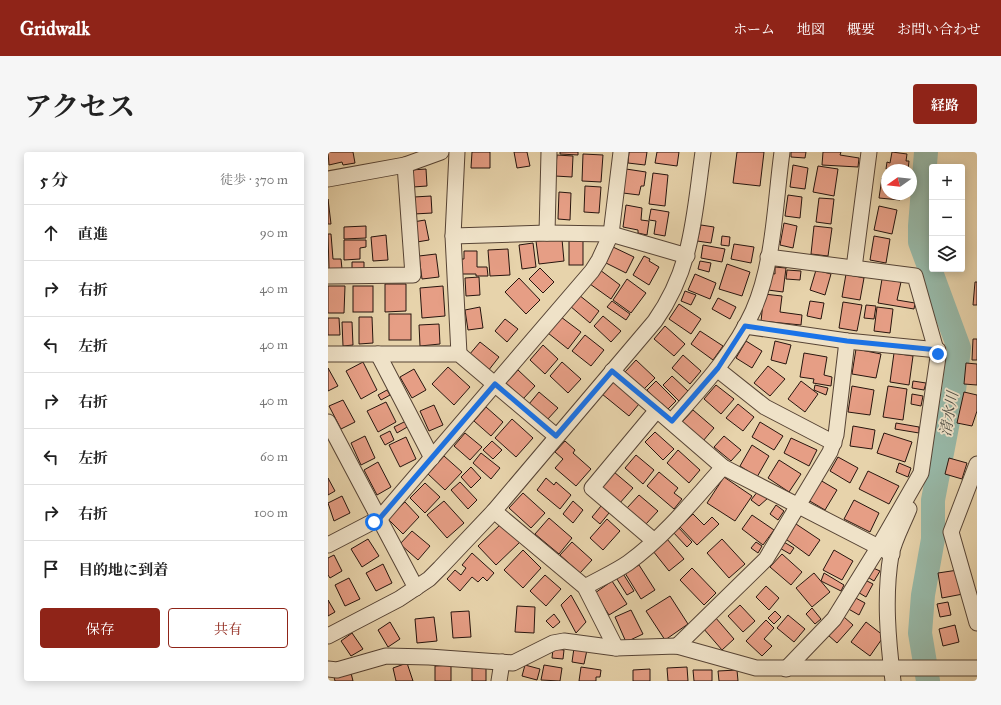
<!DOCTYPE html>
<html lang="ja">
<meta charset="utf-8">
<style>
:root{--surface:#fff;--page:#f6f6f6;--text:#222;--muted:#767676;--line:#e0e0e0;--accent:#8f2418}
body{margin:0;font-family:"IM FELL Great Primer","Noto Serif JP",serif;background:var(--page);color:var(--text)}
.controls{position:absolute;right:12px;top:12px;display:grid;overflow:hidden;border-radius:4px;box-shadow:0 2px 10px #0003}
.controls button{width:36px;height:36px;display:grid;place-items:center;padding:0;border:0;border-bottom:1px solid var(--line);background:var(--surface);color:var(--text);font:20px sans-serif}
.compass{position:absolute;left:553px;top:12px;width:36px;height:36px;border-radius:50%;background:var(--surface);box-shadow:0 2px 10px #0003;rotate:255deg}
.stop{position:absolute;width:12px;height:12px;margin:-9px;border:3px solid #1a73e8;border-radius:50%;background:#fff}
.stop.end{background:#1a73e8;border-color:#fff;box-shadow:0 1px 4px #0008}
.list{margin:0;padding:0;list-style:none}
h2{display:flex;justify-content:space-between;align-items:center;height:52px;margin:0;padding:0 16px;font-size:17px}
h2 small{font-size:13px;font-weight:400;color:var(--muted)}
.list li{display:grid;grid-template-columns:26px 1fr auto;gap:12px;align-items:center;box-sizing:border-box;height:56px;padding:0 16px;border-top:1px solid var(--line)}
.list b{display:block;font-size:15px;white-space:nowrap}
.list em{font-size:13px;font-style:normal;color:var(--muted)}
.actions{display:flex;gap:8px;padding:12px 16px}
.actions a{flex:1;padding:9px 0;border:1px solid var(--accent);border-radius:4px;text-align:center;font-size:14px;color:var(--accent)}
.actions .main{background:var(--accent);color:#fff}
.icon{flex:none;width:22px;height:22px;fill:none;stroke:currentColor;stroke-width:2;stroke-linecap:round;stroke-linejoin:round}
.map{position:relative;flex:none;width:649px;height:529px;overflow:hidden;border-radius:4px}
header{display:flex;align-items:center;gap:24px;box-sizing:border-box;height:56px;padding:0 20px;background:var(--accent);color:#fff}
header strong{font-size:19px}
nav{display:flex;gap:22px;margin-inline-start:auto;font-size:14px}
.intro{display:flex;align-items:center;justify-content:space-between;box-sizing:border-box;height:96px;padding:0 24px}
h1{margin:0;font-size:28px}
.button{padding:10px 18px;border-radius:4px;background:var(--accent);color:#fff;font-size:14px;font-weight:700}
main{display:flex;gap:24px;padding:0 24px}
aside{flex:1;background:var(--surface);border-radius:4px;box-shadow:0 2px 10px #0003}
.map>svg:first-child{display:block}
.lines{fill:none;stroke-linecap:round;stroke-linejoin:round}
.river{stroke:#97b8a7;stroke-width:24}
.building{fill:#e69e85;stroke:#27150e}
.minor-casing{stroke:#574435;stroke-width:17}
.minor{stroke:#efe2c8;stroke-width:15}
.route{stroke:#1a73e8;stroke-width:5}
.labels{text-anchor:middle;dominant-baseline:central;stroke-width:3.5;stroke-linejoin:round;paint-order:stroke}
.water-label{font-size:15px;font-style:italic;fill:#4e4e44;stroke:#efe2c8}
</style>
<header>
<strong>Gridwalk</strong>
<nav><a>ホーム</a><a>地図</a><a>概要</a><a>お問い合わせ</a></nav>
</header>
<div class="intro"><h1>アクセス</h1><a class="button">経路</a></div>
<main>
<aside>
<h2>5 分<small>徒歩 · 370 m</small></h2>
<ul class="list">
<li><svg class="icon" aria-label="ahead" viewBox="0 0 24 24"><path d="M12 20V5M6 11l6-6 6 6"/></svg><div><b>直進</b></div><em>90 m</em></li>
<li><svg class="icon" aria-label="right" viewBox="0 0 24 24"><path d="M7 20v-9h11M14 6l5 5-5 5"/></svg><div><b>右折</b></div><em>40 m</em></li>
<li><svg class="icon" aria-label="left" viewBox="0 0 24 24"><path d="M17 20v-9H6M10 6l-5 5 5 5"/></svg><div><b>左折</b></div><em>40 m</em></li>
<li><svg class="icon" aria-label="right" viewBox="0 0 24 24"><path d="M7 20v-9h11M14 6l5 5-5 5"/></svg><div><b>右折</b></div><em>40 m</em></li>
<li><svg class="icon" aria-label="left" viewBox="0 0 24 24"><path d="M17 20v-9H6M10 6l-5 5 5 5"/></svg><div><b>左折</b></div><em>60 m</em></li>
<li><svg class="icon" aria-label="right" viewBox="0 0 24 24"><path d="M7 20v-9h11M14 6l5 5-5 5"/></svg><div><b>右折</b></div><em>100 m</em></li>
<li><svg class="icon" aria-label="arrive" viewBox="0 0 24 24"><path d="M6 21V4h12l-3 4 3 4H6"/></svg><div><b>目的地に到着</b></div></li>
</ul>
<div class="actions"><a class="main">保存</a><a>共有</a></div>
</aside>
<div class="map">
<svg width="649" height="529" viewBox="0 0 649 529">
<rect width="100%" height="100%" fill="#e7d3ab"/>
<filter id="stains"><feTurbulence type="fractalNoise" baseFrequency=".005" numOctaves="4"/><feColorMatrix values="0 0 0 0 .2 0 0 0 0 .09 0 0 0 0 .02 0 0 0 .5 -.17"/></filter>
<radialGradient id="worn" r=".72"><stop offset=".6" stop-color="#630" stop-opacity="0"/><stop offset="1" stop-color="#630" stop-opacity=".3"/></radialGradient>
<g class="lines">
<path class="river" d="M598,0L592,74V90L631,196L626,238L605,348V387L595,443L592,481L600,529"/>
</g>
<g class="building">
<path d="M0,0H25L27,11L15,13L14,10L1,13Z"/>
<path d="M144,0H162V16H143Z"/>
<path d="M186,0H199L202,14L189,16Z"/>
<path d="M232,0H250V3L232,2Z"/>
<path d="M301,0H319L317,13L300,11Z"/>
<path d="M329,0H351L349,14L327,11Z"/>
<path d="M409,0H436L432,34L405,31Z"/>
<path d="M463,0H478L477,6L463,5Z"/>
<path d="M495,0H513L512,3L531,6L530,15L494,13Z"/>
<path d="M564,0L579,2L578,9H581L580,18L558,17L559,10L562,11Z"/>
<path d="M255,2L275,3L273,30L254,29Z"/>
<path d="M229,3L245,4L244,25L227,24Z"/>
<path d="M465,13L480,16L477,37L462,35Z"/>
<path d="M490,14L510,17L506,44L485,40Z"/>
<path d="M98,17L99,34L85,35L83,18Z"/>
<path d="M298,17L318,20L316,34H313L311,43L295,41Z"/>
<path d="M325,21L340,23L337,54L321,52Z"/>
<path d="M554,26H559V42H572V48L551,46Z"/>
<path d="M257,34L273,35L271,61L256,60Z"/>
<path d="M231,40L243,41L242,68L230,67Z"/>
<path d="M460,43L474,45L472,66L457,64Z"/>
<path d="M103,44L104,61L86,62V45Z"/>
<path d="M491,46L506,47L503,72L488,70Z"/>
<path d="M0,47L3,72H0Z"/>
<path d="M298,53L314,56L313,68L321,69L319,83L310,81V78L295,75Z"/>
<path d="M551,54L569,58L564,82L546,78Z"/>
<path d="M323,57L341,60L337,84L326,82L328,69L321,68Z"/>
<path d="M97,68L101,88L89,90L85,70Z"/>
<path d="M456,71L469,74L465,96L452,93Z"/>
<path d="M373,73L386,75L383,91L369,89Z"/>
<path d="M38,74V86L16,87V75Z"/>
<path d="M486,74L504,76L500,104L483,102Z"/>
<path d="M0,82H3L5,107H13L14,117H1Z"/>
<path d="M58,83L60,108L45,109L43,85Z"/>
<path d="M394,84L402,85L401,94L393,93Z"/>
<path d="M546,84L562,87L558,111L542,108Z"/>
<path d="M234,87L236,109L211,112L208,89Z"/>
<path d="M16,88H38V95L32,96V107L16,108Z"/>
<rect x="241" y="88" width="14" height="25"/>
<path d="M205,91L208,115L194,117L191,93Z"/>
<path d="M406,92L426,95L423,111L403,107Z"/>
<path d="M375,93L397,97L394,110L373,106Z"/>
<path d="M285,95L306,105L298,121L278,111Z"/>
<path d="M180,97L182,123L162,124L160,98Z"/>
<path d="M136,99H149V115H159L160,124H148V122H131L130,107H136Z"/>
<path d="M108,102L111,125L94,127L91,104Z"/>
<path d="M316,104L322,107L321,109L331,115L321,133L305,123Z"/>
<path d="M372,109L383,111L381,120L370,117Z"/>
<path d="M24,110H36V116L24,117Z"/>
<path d="M399,112L422,120L414,144L391,137Z"/>
<path d="M447,115L458,116L455,140L440,138L442,121L447,122Z"/>
<path d="M212,116L226,130L215,141L201,127Z"/>
<path d="M272,118L292,133L283,147L262,132Z"/>
<path d="M459,118L473,119L472,128L458,127Z"/>
<path d="M488,118L503,122L497,143L482,138Z"/>
<path d="M367,122L388,131L382,147L360,138Z"/>
<path d="M518,122L536,126L532,148L514,145Z"/>
<path d="M151,125L152,143L138,144L137,126Z"/>
<path d="M191,126L212,148L198,162L177,140Z"/>
<path d="M299,127L318,141L303,161L285,148Z"/>
<path d="M554,127L573,130L569,148L587,151L586,157L550,151Z"/>
<path d="M647,130H649V153H645Z"/>
<path d="M57,132H78V159L57,160Z"/>
<path d="M0,134H17L16,161H0Z"/>
<rect x="25" y="134" width="20" height="26"/>
<path d="M115,134L117,164L94,166L92,136Z"/>
<path d="M357,139L368,143L363,153L353,149Z"/>
<path d="M436,142L454,144L452,160L474,163L473,173L433,169Z"/>
<path d="M251,143L271,159L262,171L242,154Z"/>
<path d="M390,146L408,155L402,167L384,157Z"/>
<path d="M284,149L302,162L298,168L279,155Z"/>
<path d="M482,149L496,151L493,167L479,164Z"/>
<path d="M515,150L534,153L529,179L511,176Z"/>
<path d="M351,152L373,167L363,182L341,167Z"/>
<path d="M538,153L548,154L546,167L536,166Z"/>
<path d="M152,155L155,176L140,178L137,158Z"/>
<path d="M549,155L565,157L562,181L546,179Z"/>
<rect x="61" y="162" width="22" height="26"/>
<path d="M275,164L293,179L283,190L266,174Z"/>
<path d="M31,165H44L45,191L31,192Z"/>
<path d="M233,165L253,180L240,197L220,181Z"/>
<path d="M0,166H11L12,183H0Z"/>
<path d="M177,167L190,177L179,190L167,179Z"/>
<path d="M14,170H24L25,193L15,194Z"/>
<path d="M111,172L112,192L92,194L91,173Z"/>
<path d="M337,174L357,192L346,204L326,187Z"/>
<path d="M372,179L395,194L385,208L363,192Z"/>
<path d="M257,183L276,198L263,214L244,199Z"/>
<path d="M645,187H649V208H644Z"/>
<path d="M418,189L434,199L424,216L408,206Z"/>
<path d="M447,189L463,193L458,212L443,208Z"/>
<path d="M152,190L171,205L160,219L141,203Z"/>
<path d="M215,193L230,207L217,222L202,208Z"/>
<path d="M528,197L553,202L548,226L524,222Z"/>
<path d="M476,201L499,205L496,223L504,225L503,234L485,231L486,227L472,225Z"/>
<path d="M566,201L585,204L581,233L562,230Z"/>
<path d="M355,203L373,219L362,232L344,216Z"/>
<path d="M308,208L327,226L316,237L297,220Z"/>
<path d="M35,210L49,238L33,247L18,219Z"/>
<path d="M234,210L253,227L240,241L222,224Z"/>
<path d="M638,211L649,212V233L636,232Z"/>
<path d="M440,214L457,227L442,244L426,231Z"/>
<path d="M120,215L142,235L126,253L104,232Z"/>
<path d="M0,216L10,234L0,239Z"/>
<path d="M86,217L98,238L84,246L72,225Z"/>
<path d="M190,218L207,234L195,247L178,231Z"/>
<path d="M344,224L360,239L351,249L335,233Z"/>
<path d="M285,229L311,252L301,264L274,242Z"/>
<path d="M328,229L348,249L339,258L319,238Z"/>
<path d="M473,229L490,242L477,260L460,247Z"/>
<path d="M585,229L598,231L596,238L584,236Z"/>
<path d="M388,233L406,247L393,262L376,247Z"/>
<path d="M487,233L500,236L498,243L486,238Z"/>
<path d="M524,234L546,238L542,263L520,260Z"/>
<path d="M560,234L579,237L575,268L555,265Z"/>
<path d="M59,238L62,243L53,248L50,243Z"/>
<path d="M211,240L230,256L219,268L201,252Z"/>
<path d="M636,240L649,243V259L644,274L629,271Z"/>
<path d="M584,242L595,244L593,254L583,252Z"/>
<path d="M15,248L27,270L13,277L1,254Z"/>
<path d="M58,250L68,270L50,280L39,259Z"/>
<path d="M410,252L426,265L415,279L398,266Z"/>
<path d="M106,253L115,273L101,279L92,259Z"/>
<path d="M158,255L175,270L163,284L146,269Z"/>
<path d="M365,258L386,276L375,289L354,270Z"/>
<path d="M184,267L205,286L188,305L167,286Z"/>
<path d="M78,269L81,274L69,281L66,275Z"/>
<path d="M432,270L455,284L446,298L424,285Z"/>
<path d="M568,271L591,275V281L567,277Z"/>
<path d="M525,274L547,278L544,297L522,294Z"/>
<path d="M62,279L66,288L57,293L52,284Z"/>
<path d="M327,280L346,297L335,308L317,290Z"/>
<path d="M137,281L154,295L142,308L126,294Z"/>
<path d="M556,281L584,290L577,310L549,301Z"/>
<path d="M37,284L47,306L33,313L23,291Z"/>
<path d="M396,284L413,298L403,309L386,295Z"/>
<path d="M78,285L88,307L72,315L61,293Z"/>
<path d="M463,286L489,298L481,314L456,301Z"/>
<path d="M164,289L174,298L165,307L155,298Z"/>
<path d="M237,289L247,298L245,301L263,317L248,334L227,316L235,307L227,300Z"/>
<path d="M424,293L441,304L429,325L412,314Z"/>
<path d="M350,298L372,318L361,331L339,311Z"/>
<path d="M153,301L172,316L163,327L145,311Z"/>
<path d="M308,303L326,318L315,332L297,316Z"/>
<path d="M116,304L134,320L117,338L100,322Z"/>
<path d="M510,305L530,316L522,331L502,319Z"/>
<path d="M621,306L639,311L634,327L617,322Z"/>
<path d="M451,308L473,322L461,340L440,326Z"/>
<path d="M50,310L63,335L49,343L36,318Z"/>
<path d="M571,311L583,316L580,325L568,320Z"/>
<path d="M143,315L153,326L143,336L133,325Z"/>
<path d="M540,319L571,334L561,352L531,337Z"/>
<path d="M286,320L305,336L291,352L273,335Z"/>
<path d="M331,320L350,336L346,341L354,347L346,357L319,334Z"/>
<path d="M396,325L424,344L407,369L379,351Z"/>
<path d="M0,326L7,339L0,343Z"/>
<path d="M218,326L226,333L228,330L243,343L232,357L209,338Z"/>
<path d="M492,328L509,338L497,358L480,348Z"/>
<path d="M132,330L149,348L140,357L123,338Z"/>
<path d="M97,331L112,345L97,361L82,346Z"/>
<path d="M430,339L440,346L431,354L423,348Z"/>
<path d="M195,341L217,361L203,376L181,356Z"/>
<path d="M311,343L330,359L318,372L299,356Z"/>
<path d="M14,344L22,361L6,369L0,351Z"/>
<path d="M526,348L551,361L542,380L516,367Z"/>
<path d="M116,349L136,371L119,386L99,363Z"/>
<path d="M245,349L255,358L245,371L235,362Z"/>
<path d="M77,350L91,365L75,382L60,367Z"/>
<path d="M448,353L456,359L450,368L442,362Z"/>
<path d="M273,354L281,361L272,372L264,365Z"/>
<path d="M365,362L376,373L384,365L391,372L369,393L352,375Z"/>
<path d="M424,363L446,378L435,393L414,377Z"/>
<path d="M221,366L244,386L231,402L207,382Z"/>
<path d="M279,367L292,379L275,398L262,386Z"/>
<path d="M465,370L492,388L481,404L455,385Z"/>
<path d="M174,371L192,390L168,413L150,394Z"/>
<path d="M349,374L364,390L359,395L344,379Z"/>
<path d="M84,379L102,394L90,408L72,392Z"/>
<path d="M40,387L51,404L34,415L23,397Z"/>
<path d="M339,387L356,407L341,419L325,399Z"/>
<path d="M394,387L417,412L401,426L379,401Z"/>
<path d="M454,389L466,396L462,402L450,395Z"/>
<path d="M244,390L264,408L252,421L232,403Z"/>
<path d="M428,390L434,394L430,401L423,396Z"/>
<path d="M195,398L213,416L195,436L176,418Z"/>
<path d="M506,398L525,409L514,428L495,418Z"/>
<path d="M144,401L166,421L159,429L155,425L150,430L144,425L132,439L119,427L127,418L133,423L138,416L134,413Z"/>
<path d="M454,402L474,420L463,433L442,415Z"/>
<path d="M6,403L14,419L2,426L0,423V406Z"/>
<path d="M55,412L64,431L48,439L38,421Z"/>
<path d="M311,413L327,438L313,447L297,421Z"/>
<path d="M543,415L552,419L546,429L538,424Z"/>
<path d="M364,416L388,441L376,453L352,428Z"/>
<path d="M630,418L635,442L614,446L610,421Z"/>
<path d="M294,420L306,439L299,443L287,424Z"/>
<path d="M486,421L502,440L484,455L468,436Z"/>
<path d="M496,421L516,433L513,439L493,429Z"/>
<path d="M217,423L233,437L218,454L202,439Z"/>
<path d="M21,426L32,447L17,454L7,433Z"/>
<path d="M535,427L545,432L538,445L528,439Z"/>
<path d="M284,429L299,452L281,463L267,441Z"/>
<path d="M438,434L451,446L441,458L428,445Z"/>
<path d="M243,443L258,470L248,481L233,453Z"/>
<path d="M342,444L360,472L337,488L318,459Z"/>
<path d="M524,444L537,451L531,463L517,455Z"/>
<path d="M0,448L7,460L0,464Z"/>
<path d="M620,450L623,463L612,465L609,452Z"/>
<path d="M412,453L427,469L415,480L400,464Z"/>
<path d="M189,454L207,455L206,481L187,480Z"/>
<path d="M484,456L493,467L487,472L478,462Z"/>
<path d="M303,458L315,482L298,490L287,465Z"/>
<path d="M141,459L143,485L125,486L123,460Z"/>
<path d="M447,459L453,465L446,472L440,466Z"/>
<path d="M226,462L232,470L225,476L218,469Z"/>
<path d="M460,463L477,477L466,490L449,476Z"/>
<path d="M106,465L109,489L89,491L87,467Z"/>
<path d="M387,465L406,487L394,498L375,476Z"/>
<path d="M516,465L525,473L509,491L500,483Z"/>
<path d="M438,468L446,476L436,487L444,494L434,504L418,489Z"/>
<path d="M62,470L72,487L60,495L50,478Z"/>
<path d="M538,470L556,484L542,504L523,490Z"/>
<path d="M627,473L631,490L615,494L611,477Z"/>
<path d="M24,481L35,497L23,504L13,489Z"/>
<path d="M246,496L259,498L256,512L244,510Z"/>
<path d="M225,497L236,498L235,507L224,506Z"/>
<path d="M79,511L85,529H68L65,516Z"/>
<path d="M123,513V529H107V514Z"/>
<path d="M197,513L212,517L209,528L194,524Z"/>
<path d="M216,513L234,516L232,529L213,528Z"/>
<rect x="144" y="515" width="14" height="14"/>
<path d="M253,515L273,518L272,525H268V529H251Z"/>
<path d="M359,515L360,529H340L339,516Z"/>
<path d="M322,517V529H305V518Z"/>
<path d="M365,518H384V529H366Z"/>
<path d="M409,518L410,529H391L390,519Z"/>
<path d="M23,521L25,529H7L6,525Z"/>
</g>
<g class="lines">
<g class="minor-casing">
<g id="minor">
<path d="M129,0L125,84L131,202"/>
<path d="M0,27L77,13L113,0"/>
<path d="M219,81L221,0"/>
<path d="M125,84L219,81L283,82L359,104"/>
<path d="M440,105L587,124L610,205L593,321L550,396L506,467L458,517"/>
<path d="M526,116L541,0"/>
<path d="M0,124L85,123L77,13"/>
<path d="M417,174L519,189L610,198"/>
<path d="M0,202H131L228,284"/>
<path d="M50,202L104,306"/>
<path d="M389,217L437,255L506,291"/>
<path d="M284,219L395,315L564,402"/>
<path d="M344,269C374,235 406,201 425,159C446,112 447,51 454,0"/>
<path d="M0,270L88,436"/>
<path d="M649,312L623,380L649,471"/>
<path d="M166,359L257,435L288,496"/>
<path d="M325,388L264,336L329,258"/>
<path d="M0,393L52,366L264,119L271,108L283,82L293,0"/>
<path d="M257,435C271,427 287,420 300,411C336,385 365,349 395,315"/>
<path d="M0,484L71,447L101,427L112,416L166,359L327,169C365,115 366,63 375,0"/>
<path d="M349,494L438,407L502,300L508,283L519,189"/>
<path d="M0,517L9,518L58,504L101,505L185,511L225,491L236,489L288,496L349,494L428,516H649"/>
<path d="M171,529L174,510"/>
<path d="M565,529C560,489 556,444 563,403C566,388 575,372 581,357"/>
</g>
</g>
<use href="#minor" class="minor"/>
</g>
<g class="lines">
<path class="route" d="M46,370L52,366L167,232L228,284L284,219L344,269L390,216L417,174L519,189L610,198V202"/>
</g>
<g class="labels">
<g class="water-label">
<text transform="translate(621 262) rotate(-80)">清水川</text>
</g>
</g>
<rect width="100%" height="100%" filter="url(#stains)"/>
<rect width="100%" height="100%" fill="url(#worn)"/>
</svg>
<div class="controls">
<button>+</button>
<button>−</button>
<button><svg class="icon" aria-label="layers" viewBox="0 0 24 24"><path d="M12 4l9 5-9 5-9-5zM3 14l9 5 9-5"/></svg></button>
</div>
<svg class="compass" viewBox="-18 -18 36 36"><path d="M0-13l5 13h-10z" fill="#e53935"/><path d="M0 13l5-13h-10z" fill="#767676"/></svg>
<div class="stop" style="left:46px;top:370px"></div>
<div class="stop end" style="left:610px;top:202px"></div>
</div>
</main>
